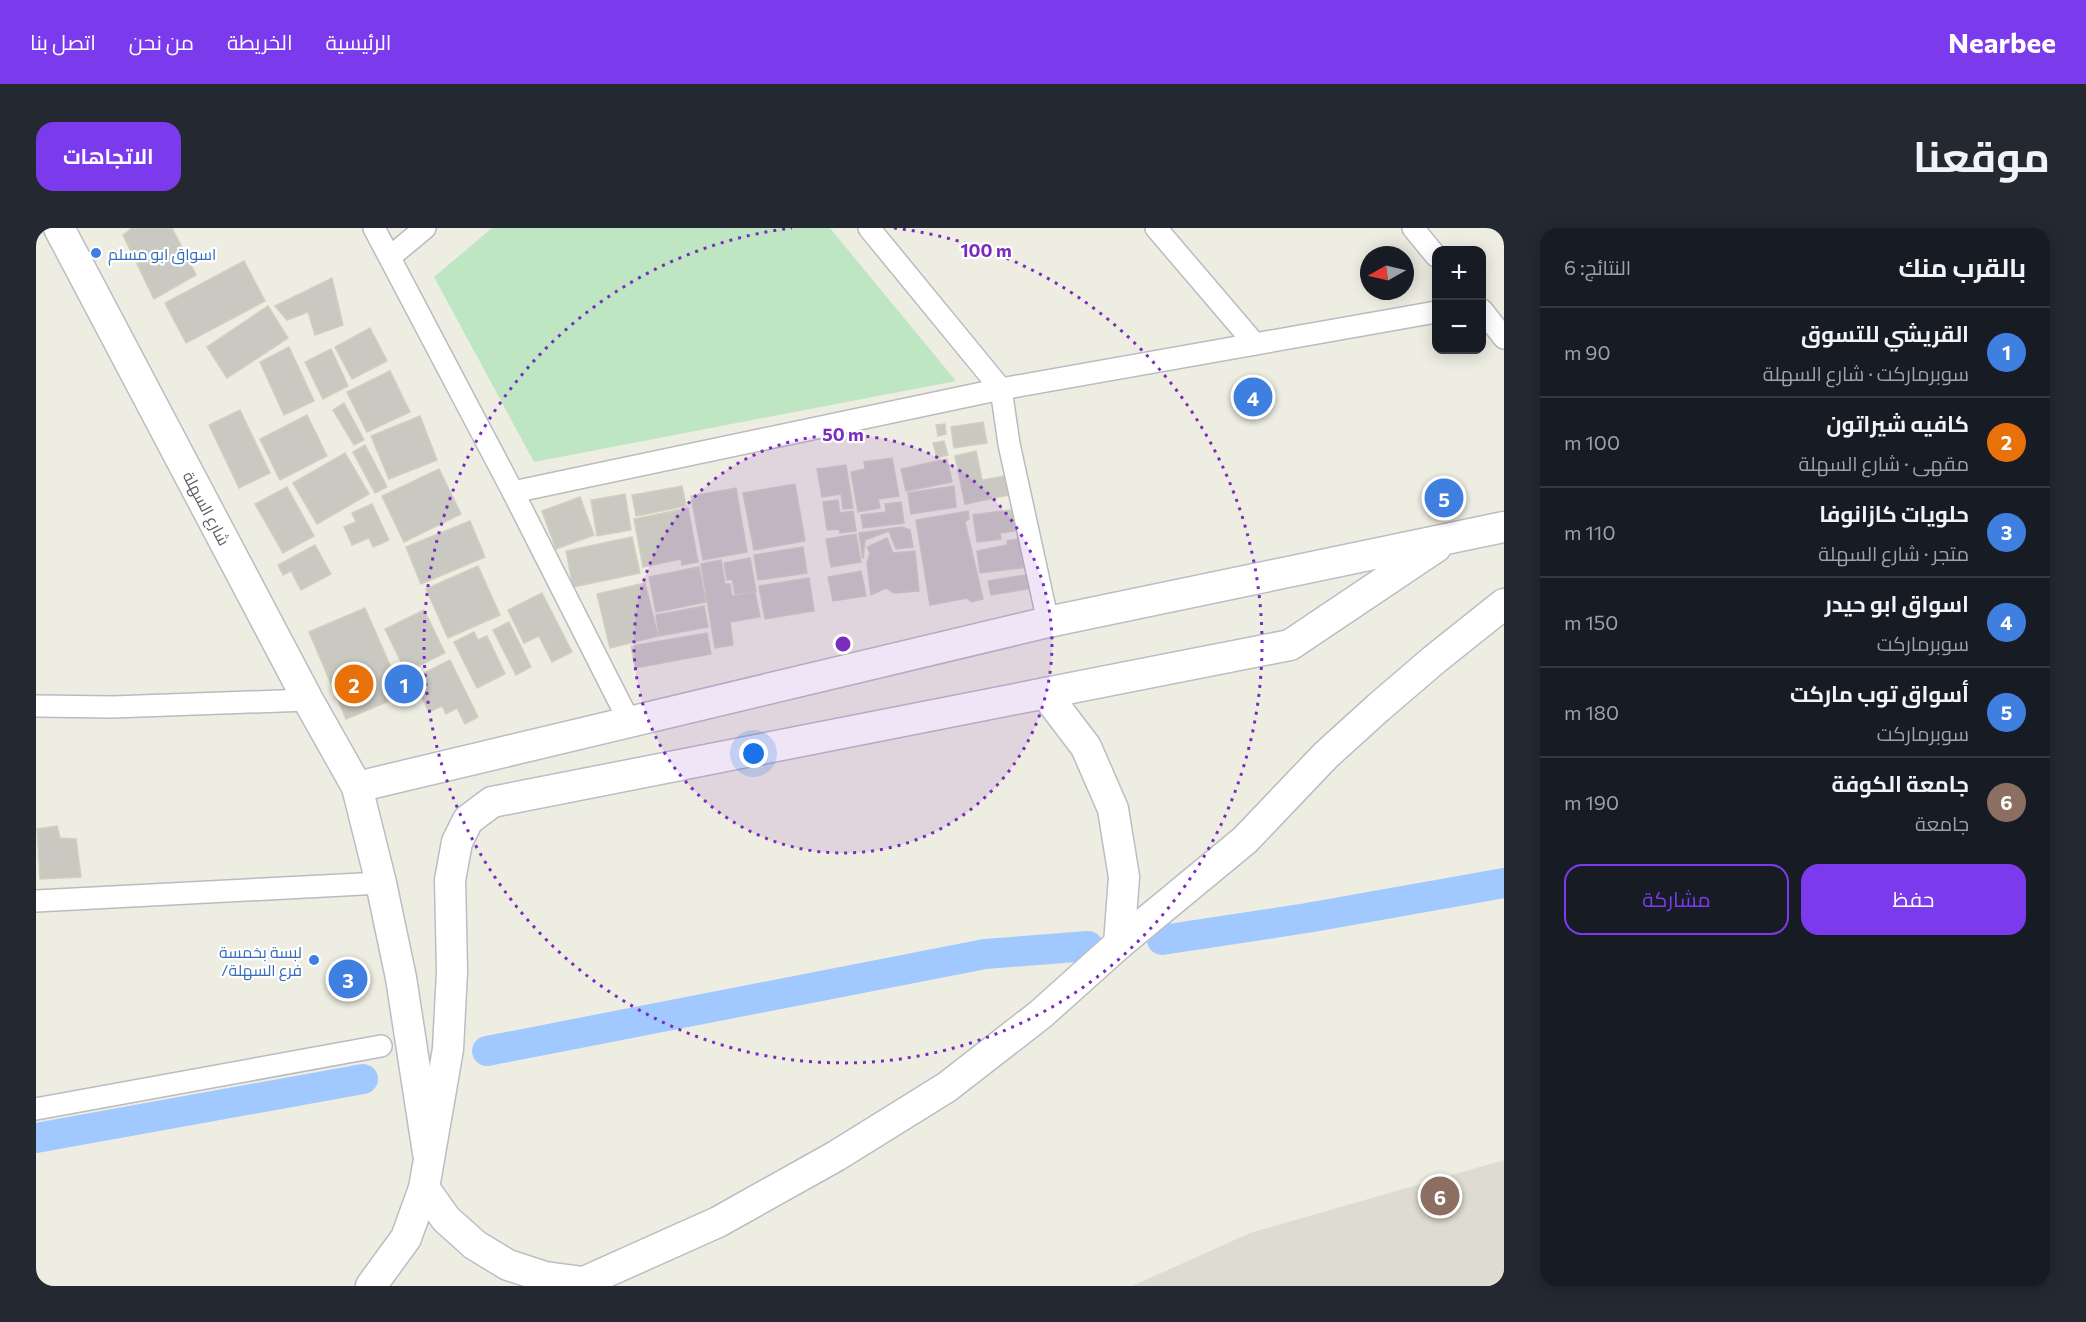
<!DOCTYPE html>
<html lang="ar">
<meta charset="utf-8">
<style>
:root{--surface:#171b24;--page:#242831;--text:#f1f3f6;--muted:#9ea1a6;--line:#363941;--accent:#7c3aed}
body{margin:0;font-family:Commissioner,Cairo,sans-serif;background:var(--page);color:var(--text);direction:rtl}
.controls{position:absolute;right:18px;top:18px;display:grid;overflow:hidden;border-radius:12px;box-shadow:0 3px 15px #0003}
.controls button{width:54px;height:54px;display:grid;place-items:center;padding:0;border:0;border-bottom:2px solid var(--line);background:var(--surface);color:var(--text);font:30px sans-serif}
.compass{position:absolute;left:1324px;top:18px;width:54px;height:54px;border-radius:50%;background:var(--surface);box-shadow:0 3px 15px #0003;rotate:262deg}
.you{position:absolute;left:718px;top:526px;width:21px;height:21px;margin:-15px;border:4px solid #fff;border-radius:50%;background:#1a73e8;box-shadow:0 0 0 9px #1a73e833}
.badge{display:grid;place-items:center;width:39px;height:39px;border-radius:50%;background:var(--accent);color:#fff;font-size:20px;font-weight:700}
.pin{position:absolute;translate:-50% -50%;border:3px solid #fff;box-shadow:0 2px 6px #0006}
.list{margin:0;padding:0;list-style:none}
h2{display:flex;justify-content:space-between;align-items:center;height:78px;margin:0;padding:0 24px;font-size:26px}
h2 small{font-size:20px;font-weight:400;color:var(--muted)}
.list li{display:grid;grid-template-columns:39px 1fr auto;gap:18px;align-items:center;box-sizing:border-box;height:90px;padding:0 24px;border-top:2px solid var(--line)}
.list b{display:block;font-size:22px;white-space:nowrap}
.list p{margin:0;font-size:20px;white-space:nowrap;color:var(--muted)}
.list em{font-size:20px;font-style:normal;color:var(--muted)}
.actions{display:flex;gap:12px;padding:18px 24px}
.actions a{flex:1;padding:14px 0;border:2px solid var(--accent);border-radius:18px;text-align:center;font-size:21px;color:var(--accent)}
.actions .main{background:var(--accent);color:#fff}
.map{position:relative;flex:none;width:1468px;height:1058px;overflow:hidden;direction:ltr;border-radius:18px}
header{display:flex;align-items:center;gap:36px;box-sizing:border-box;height:84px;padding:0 30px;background:var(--accent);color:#fff}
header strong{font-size:28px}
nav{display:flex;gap:33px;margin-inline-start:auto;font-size:21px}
.intro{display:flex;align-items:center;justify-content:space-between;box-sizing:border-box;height:144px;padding:0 36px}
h1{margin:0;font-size:42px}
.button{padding:15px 27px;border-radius:18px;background:var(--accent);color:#fff;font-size:21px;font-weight:700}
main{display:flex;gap:36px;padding:0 36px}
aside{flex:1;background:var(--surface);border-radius:18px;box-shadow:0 3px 15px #0003}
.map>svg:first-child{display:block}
.education{fill:#dedcd0}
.green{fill:#bee6c3}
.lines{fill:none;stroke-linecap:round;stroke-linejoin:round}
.canal{stroke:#a1c9ff;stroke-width:30}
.building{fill:#cac9c1;stroke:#d2cfc0;stroke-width:1.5}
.minor-casing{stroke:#babbc1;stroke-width:24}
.secondary-casing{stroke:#bbbdc4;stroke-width:33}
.minor{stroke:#fff;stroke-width:21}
.secondary{stroke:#fff;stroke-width:30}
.ring{fill:none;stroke:#7b2cbf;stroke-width:3;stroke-dasharray:3 6}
.shop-dot{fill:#3f7fe0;stroke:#fff;stroke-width:2}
.labels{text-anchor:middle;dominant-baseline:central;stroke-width:4.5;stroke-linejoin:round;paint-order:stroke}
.shop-label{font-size:16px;fill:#366cbe;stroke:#fff;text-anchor:start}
.street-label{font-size:16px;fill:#5a5d63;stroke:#fff}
.centre{fill:#7b2cbf;stroke:#fff;stroke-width:3}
.ring-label{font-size:18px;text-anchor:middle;font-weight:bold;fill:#7b2cbf;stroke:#fff;stroke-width:4.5;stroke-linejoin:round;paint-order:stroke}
</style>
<header>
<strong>Nearbee</strong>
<nav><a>الرئيسية</a><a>الخريطة</a><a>من نحن</a><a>اتصل بنا</a></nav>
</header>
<div class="intro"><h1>موقعنا</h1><a class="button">الاتجاهات</a></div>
<main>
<aside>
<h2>بالقرب منك<small>النتائج: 6</small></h2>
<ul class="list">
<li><span class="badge" style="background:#3f7fe0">1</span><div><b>القريشي للتسوق</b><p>سوبرماركت · شارع السهلة</p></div><em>90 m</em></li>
<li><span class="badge" style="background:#e8710a">2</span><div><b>كافيه شيراتون</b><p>مقهى · شارع السهلة</p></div><em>100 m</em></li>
<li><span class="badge" style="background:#3f7fe0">3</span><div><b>حلويات كازانوفا</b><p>متجر · شارع السهلة</p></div><em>110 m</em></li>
<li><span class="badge" style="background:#3f7fe0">4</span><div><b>اسواق ابو حيدر</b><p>سوبرماركت</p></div><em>150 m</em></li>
<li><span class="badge" style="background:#3f7fe0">5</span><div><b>أسواق توب ماركت</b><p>سوبرماركت</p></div><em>180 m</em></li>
<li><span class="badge" style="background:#8d6e63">6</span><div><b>جامعة الكوفة</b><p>جامعة</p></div><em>190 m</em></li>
</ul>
<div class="actions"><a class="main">حفظ</a><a>مشاركة</a></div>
</aside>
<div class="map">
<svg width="1468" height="1058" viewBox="0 0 1468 1058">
<rect width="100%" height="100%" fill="#eeede2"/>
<path class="education" d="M1468,932V1058H1096L1214,1005Z"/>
<path class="green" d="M456,0H794L920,153L498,234L398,49Z"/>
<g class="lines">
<g class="canal">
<path d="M1126,712L1271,690L1468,655"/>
<path d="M451,823L949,726L1052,718"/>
<path d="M0,910L327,851"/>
</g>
</g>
<g class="building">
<path d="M96,0H136L160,47L118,71L87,7Z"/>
<path d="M208,33L229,73L150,115L129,75Z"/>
<path d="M296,50L307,97L279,107L272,84L251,92L239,78Z"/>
<path d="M232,78L252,110L191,150L171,119Z"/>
<path d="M334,100L351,133L316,151L299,119Z"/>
<path d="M253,119L278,173L248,187L224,134Z"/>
<path d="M295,121L312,158L287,171L269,134Z"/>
<path d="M354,143L374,184L331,204L311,164Z"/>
<path d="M308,175L328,212L318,217L297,182Z"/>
<path d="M204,182L234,245L203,260L173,197Z"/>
<path d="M271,187L291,228L244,252L224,211Z"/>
<path d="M384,188L401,232L353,251L335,208Z"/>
<path d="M947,194L951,215L918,220L915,199Z"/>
<path d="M909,196L910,206L902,208L900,197Z"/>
<path d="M908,213L912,227L901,230L897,215Z"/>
<path d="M329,217L351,259L339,265L317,224Z"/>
<path d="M940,223L946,252L974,247L978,266L929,276L919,228Z"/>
<path d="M309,225L333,266L281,296L257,255Z"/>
<path d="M856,230L863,268L842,271L844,280L822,284L815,244L829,241L828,234Z"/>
<path d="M911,231L916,254L870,263L865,241Z"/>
<path d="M810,237L817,280L807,281L805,266L786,269L781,241Z"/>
<path d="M403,241L425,286L368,314L346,268Z"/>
<path d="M759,256L769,313L718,322L707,265Z"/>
<path d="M646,258L650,278L600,288L596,267Z"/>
<path d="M918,258L920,279L875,286L872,265Z"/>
<path d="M251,259L278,308L247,325L219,276Z"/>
<path d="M700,260L711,324L667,332L655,268Z"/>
<path d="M589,266L595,302L561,308L555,272Z"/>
<path d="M544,269L558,307L520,321L506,283Z"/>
<path d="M802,272L804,285L817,283L820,303L804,305L803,301L791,302L787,274Z"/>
<path d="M865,274L868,295L827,300L825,287L850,284L849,276Z"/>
<path d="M336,276L353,312L337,319L333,310L316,317L308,299L320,294L316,285Z"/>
<path d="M652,280L662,334L646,337L645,331L607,339L598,291Z"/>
<path d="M983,281L986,302L964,305L965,311L941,314L937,287Z"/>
<path d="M932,283L933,291L929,294L947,371L935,374L931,370L894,377L880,292Z"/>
<path d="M434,293L449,329L385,356L370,319Z"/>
<path d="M866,299L874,302L877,319L860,321L853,303L829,312L827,331L823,305Z"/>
<path d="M820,306L825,334L795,339L790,311Z"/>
<path d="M596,309L604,345L537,359L530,323Z"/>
<path d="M851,310L857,325L879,323L883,363L858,365L850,360L835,367L831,335L834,325L831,319Z"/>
<path d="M988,310L992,339L944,345L941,323L971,317V313Z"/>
<path d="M279,317L295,346L265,362L255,343L247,347L242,337Z"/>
<path d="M767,319L771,345L722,352L718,327Z"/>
<path d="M714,330L720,363L699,366L696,351L691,352L688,335Z"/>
<path d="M685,332L689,356H694L696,368L719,364L724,389L694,394L697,417L679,420L665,336Z"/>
<path d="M442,338L464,387L412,410L390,361Z"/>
<path d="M663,339L670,374L620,384L613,349Z"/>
<path d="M825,343L830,368L797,373L792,349Z"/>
<path d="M995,346L997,360L955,367L952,353Z"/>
<path d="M773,350L778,383L729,391L723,358Z"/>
<path d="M609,355L622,408L574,420L561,366Z"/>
<path d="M506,365L536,424L516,434L503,408L488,415L472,382Z"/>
<path d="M668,378L672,399L623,408L620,387Z"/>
<path d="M329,380L367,467L310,491L273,404Z"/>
<path d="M388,382L409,425L370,444L349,401Z"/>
<path d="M473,394L495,439L480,447L457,402Z"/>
<path d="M438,404L442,412L451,408L469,446L441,460L418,414Z"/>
<path d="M671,405L675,426L599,440L595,418Z"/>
<path d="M414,432L442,489L429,496L421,480L410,486L406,478L393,484L376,451Z"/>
<path d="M21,598L24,610L40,611L45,649L4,651L1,601Z"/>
</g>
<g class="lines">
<g class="minor-casing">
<g id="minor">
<path d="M338,0L477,264L594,495"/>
<path d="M833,0L965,161L973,216L1012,394"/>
<path d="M1120,0L1219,116"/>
<path d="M1377,0L1400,28"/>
<path d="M354,29L389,0"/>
<path d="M1446,82L1468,110"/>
<path d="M477,264L965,161L1400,84"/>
<path d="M0,478L77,479L272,472"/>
<path d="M0,673L345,655"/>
<path d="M0,881L345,818"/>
</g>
</g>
<g class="secondary-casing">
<g id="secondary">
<path d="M23,0L272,472L321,559"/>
<path d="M1009,465L1050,519L1077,581L1088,649L1083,716"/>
<path d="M392,925L365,750L345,655L321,559L1012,394L1468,299"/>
<path d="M388,960L410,991L439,1017L472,1037L509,1049L547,1054"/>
<path d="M335,1058L370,1010L388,960L412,821L416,743L414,652L421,614L432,592L456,574L1254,417L1400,319"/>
<path d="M539,1058L682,994L800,928L911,859L1005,786L1083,716L1209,612L1290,527L1343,479L1399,431L1468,376"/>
</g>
</g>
<use href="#minor" class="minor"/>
<use href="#secondary" class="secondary"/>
</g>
<circle cx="807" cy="416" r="209" fill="#7b2cbf" fill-opacity=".12"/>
<g class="ring">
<circle cx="807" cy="416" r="209"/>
<path d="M858 0A419 419 0 1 1 756 0"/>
</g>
<g class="shop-dot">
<circle cx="60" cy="25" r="6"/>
<circle cx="278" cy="732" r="6"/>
</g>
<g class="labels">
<g class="shop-label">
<text x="72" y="25">اسواق ابو مسلم</text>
<text x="266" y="723" text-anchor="end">لبسة بخمسة<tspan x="266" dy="18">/فرع السهلة</tspan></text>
</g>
<g class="street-label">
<text transform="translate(171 280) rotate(62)">شارع السهلة</text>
</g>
</g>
<circle cx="807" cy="416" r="9" class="centre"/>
<g class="ring-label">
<text x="950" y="29">100 m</text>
<text x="807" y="213">50 m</text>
</g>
</svg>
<div class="controls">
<button>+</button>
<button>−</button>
</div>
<svg class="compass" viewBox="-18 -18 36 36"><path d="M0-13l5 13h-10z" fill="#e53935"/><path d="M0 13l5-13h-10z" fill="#9ea1a6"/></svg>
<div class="you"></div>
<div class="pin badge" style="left:368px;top:456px;background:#3f7fe0">1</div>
<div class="pin badge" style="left:318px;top:456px;background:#e8710a">2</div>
<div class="pin badge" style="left:312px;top:751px;background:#3f7fe0">3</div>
<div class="pin badge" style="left:1217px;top:169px;background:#3f7fe0">4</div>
<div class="pin badge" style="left:1408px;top:270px;background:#3f7fe0">5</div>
<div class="pin badge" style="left:1404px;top:968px;background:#8d6e63">6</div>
</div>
</main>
